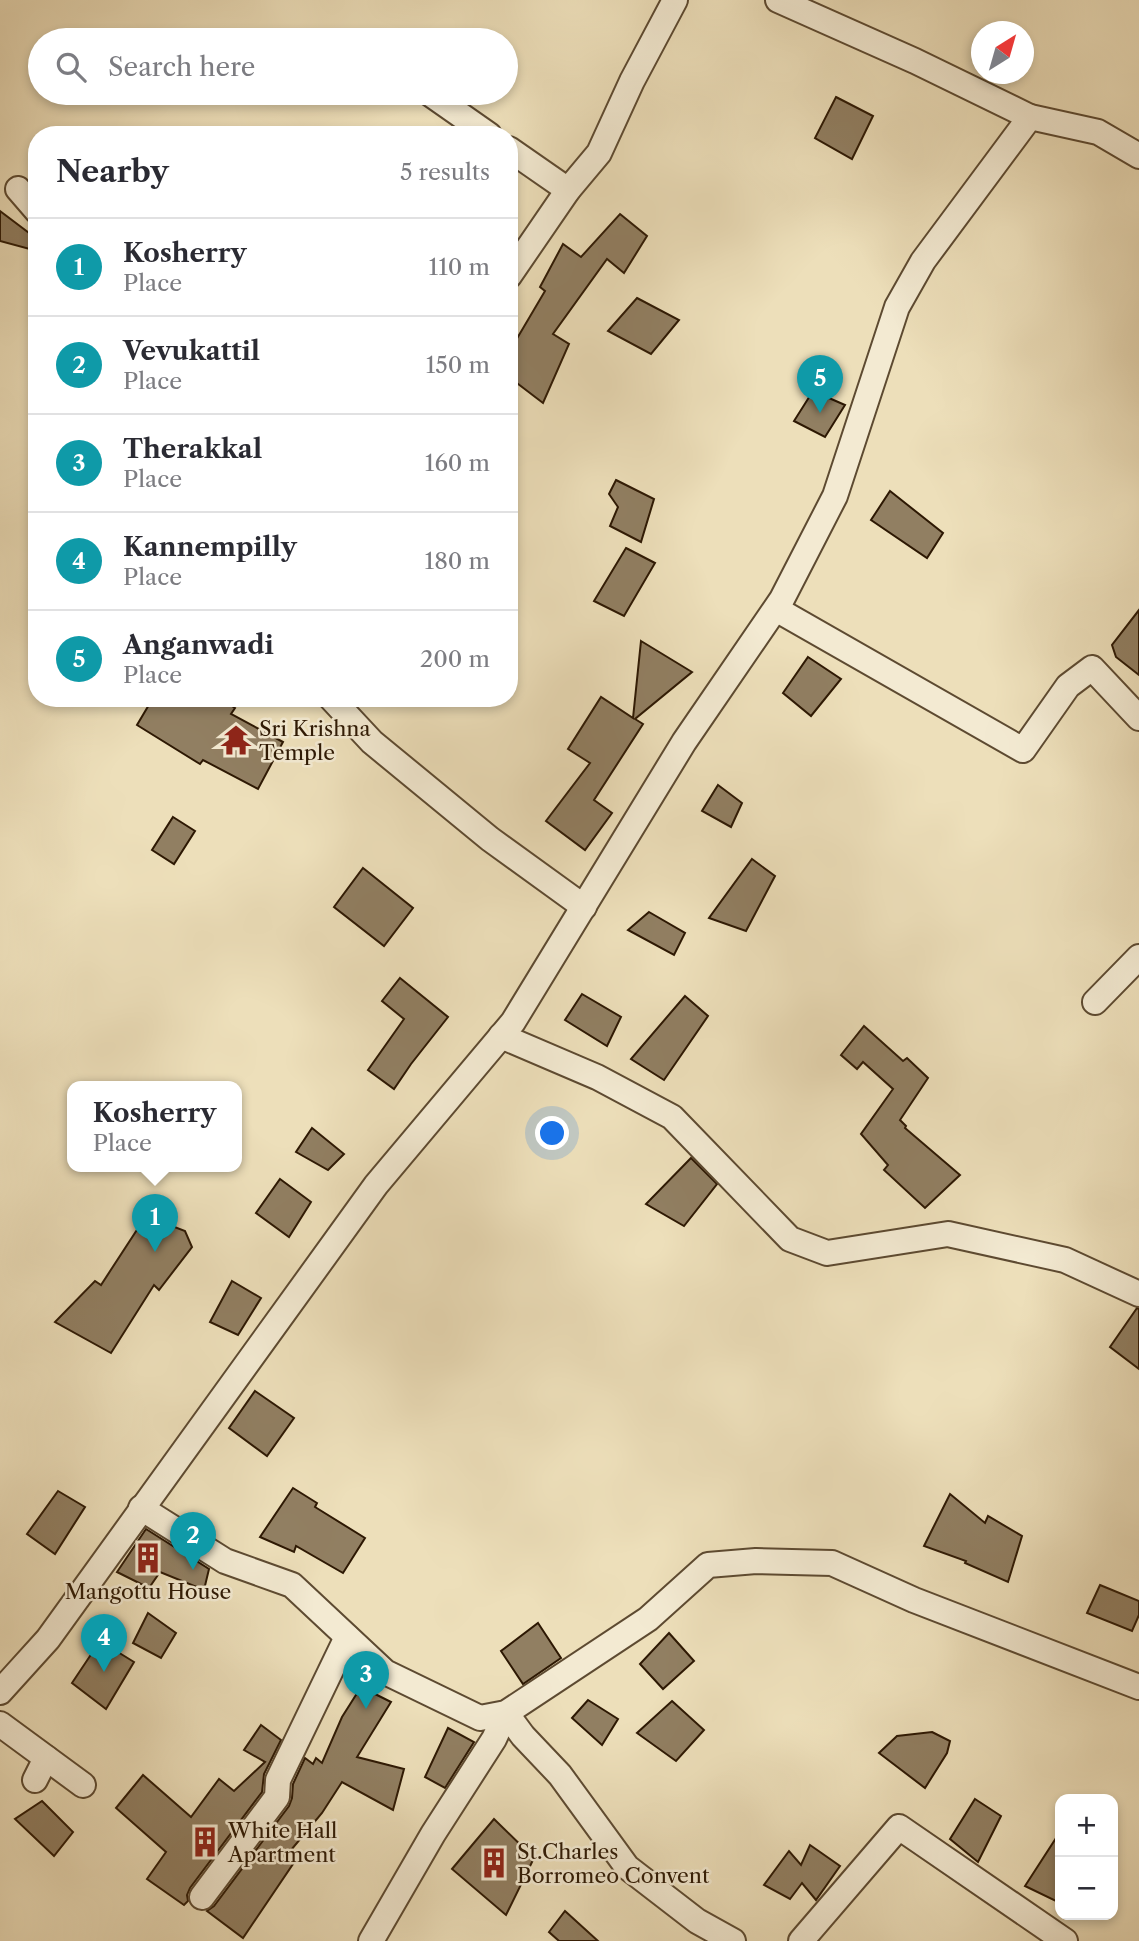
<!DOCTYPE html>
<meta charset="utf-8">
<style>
:root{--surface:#fff;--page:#f7f7f7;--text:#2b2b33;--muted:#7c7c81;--line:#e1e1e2;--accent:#8f2418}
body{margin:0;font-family:"Libre Caslon Text",serif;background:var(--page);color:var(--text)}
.controls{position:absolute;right:21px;bottom:21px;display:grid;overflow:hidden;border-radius:14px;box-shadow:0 4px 10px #0003}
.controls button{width:63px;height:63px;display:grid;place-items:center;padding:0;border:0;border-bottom:2px solid var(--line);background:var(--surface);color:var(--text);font:35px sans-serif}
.compass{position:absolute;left:971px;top:21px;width:63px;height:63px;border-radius:50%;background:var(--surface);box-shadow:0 4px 10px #0003;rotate:37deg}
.you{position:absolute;left:553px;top:1134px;width:24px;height:24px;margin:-18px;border:5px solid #fff;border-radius:50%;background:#1a73e8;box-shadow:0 0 0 10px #1a73e833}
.badge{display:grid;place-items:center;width:46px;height:46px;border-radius:50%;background:var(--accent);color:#fff;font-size:23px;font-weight:700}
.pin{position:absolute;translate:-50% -58px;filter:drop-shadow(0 2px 4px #0008)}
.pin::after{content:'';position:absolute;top:37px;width:24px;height:21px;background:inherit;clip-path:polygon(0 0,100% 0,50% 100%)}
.popup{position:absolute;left:67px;top:1081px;width:175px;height:91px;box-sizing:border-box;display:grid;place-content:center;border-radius:14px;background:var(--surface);filter:drop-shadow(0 2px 5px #0005);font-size:23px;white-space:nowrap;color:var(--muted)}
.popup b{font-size:26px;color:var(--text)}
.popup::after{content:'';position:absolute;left:50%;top:100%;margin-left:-14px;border:14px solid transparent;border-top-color:var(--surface)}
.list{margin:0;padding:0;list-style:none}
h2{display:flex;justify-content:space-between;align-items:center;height:91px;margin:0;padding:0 28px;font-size:30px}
h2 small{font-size:23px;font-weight:400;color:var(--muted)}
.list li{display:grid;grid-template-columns:46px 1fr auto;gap:21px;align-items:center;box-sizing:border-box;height:98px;padding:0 28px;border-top:2px solid var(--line)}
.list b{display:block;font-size:26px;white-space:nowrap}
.list p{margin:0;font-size:23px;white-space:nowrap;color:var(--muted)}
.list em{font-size:23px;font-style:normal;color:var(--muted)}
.icon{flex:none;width:38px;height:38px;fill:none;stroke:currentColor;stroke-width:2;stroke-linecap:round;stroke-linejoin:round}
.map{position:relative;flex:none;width:1139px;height:1941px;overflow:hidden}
.search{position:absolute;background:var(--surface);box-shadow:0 4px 10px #0003;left:28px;top:28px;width:490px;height:77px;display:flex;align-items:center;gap:18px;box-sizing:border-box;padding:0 24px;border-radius:38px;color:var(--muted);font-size:26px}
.panel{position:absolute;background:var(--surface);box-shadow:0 4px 10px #0003;left:28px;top:126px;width:490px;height:581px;border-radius:28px}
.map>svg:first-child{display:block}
.building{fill:#917f62;stroke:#2d1803;stroke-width:2}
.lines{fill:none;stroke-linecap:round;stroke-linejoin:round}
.minor-casing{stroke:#5d4a31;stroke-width:28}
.minor{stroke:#f3ead2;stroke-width:24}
.labels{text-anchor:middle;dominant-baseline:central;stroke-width:5;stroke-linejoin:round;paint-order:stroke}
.poi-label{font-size:21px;fill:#2d1803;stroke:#f3ead2;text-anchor:start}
</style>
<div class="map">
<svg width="1139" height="1941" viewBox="0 0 1139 1941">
<rect width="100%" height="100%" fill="#eddfba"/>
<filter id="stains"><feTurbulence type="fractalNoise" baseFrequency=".00286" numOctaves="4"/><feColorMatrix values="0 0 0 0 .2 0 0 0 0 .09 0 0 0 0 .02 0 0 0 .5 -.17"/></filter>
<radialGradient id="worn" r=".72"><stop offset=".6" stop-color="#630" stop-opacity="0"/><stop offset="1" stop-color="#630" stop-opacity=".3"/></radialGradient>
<g class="building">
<path d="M836,97L873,116L852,159L815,138Z"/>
<path d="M0,211L37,239V251L0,241Z"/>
<path d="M620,214L647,236L624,273L607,259L553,334L569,344L543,403L509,377V352L545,291L540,287L563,244L581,257Z"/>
<path d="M637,298L679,320L651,354L608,331Z"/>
<path d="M813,391L845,405L825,437L794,421Z"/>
<path d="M616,480L654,499L641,542L610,526L618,507L609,494Z"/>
<path d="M890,491L943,533L927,558L871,520Z"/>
<path d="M626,548L655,563L624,616L594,601Z"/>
<path d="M1139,610V675L1116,657L1112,645Z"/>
<path d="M641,641L692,672L635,719L643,724L594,800L612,813L585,850L546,821L590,763L568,749L601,697L633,718Z"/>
<path d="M808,657L841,679L811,716L783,693Z"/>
<path d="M153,698H219L235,708L231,714L283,742L258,789L203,760L200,764L137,725Z"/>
<path d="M718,785L742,803L731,827L702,811Z"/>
<path d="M173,817L195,831L174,864L152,850Z"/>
<path d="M752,859L775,876L746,931L709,918Z"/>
<path d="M363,868L413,908L384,946L334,907Z"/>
<path d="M649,912L685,933L674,955L628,930Z"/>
<path d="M400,978L448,1017L411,1064L394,1089L368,1070L404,1019L382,1001Z"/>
<path d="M582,994L621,1017L607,1046L565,1020Z"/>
<path d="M685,996L708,1016L664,1080L631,1059Z"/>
<path d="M864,1026L903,1061L907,1058L928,1078L900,1120L906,1126L905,1128L960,1175L925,1208L884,1170L888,1165L861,1134L893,1089L863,1062L857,1069L841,1055Z"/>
<path d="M312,1128L344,1154L328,1170L296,1152Z"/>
<path d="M691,1158L717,1184L684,1226L646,1204Z"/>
<path d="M280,1179L311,1202L289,1237L256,1213Z"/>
<path d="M146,1216L185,1231L192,1247L159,1290L154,1285L111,1353L55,1322L95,1281L101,1285Z"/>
<path d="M232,1281L261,1298L238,1335L210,1322Z"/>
<path d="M1137,1308L1139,1309V1369L1110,1347Z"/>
<path d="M255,1391L294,1418L267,1456L229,1428Z"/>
<path d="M293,1488L317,1503L315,1507L365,1538L343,1573L296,1546L294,1552L260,1537Z"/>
<path d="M58,1491L85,1507L55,1554L27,1534Z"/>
<path d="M950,1494L985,1523L988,1516L1022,1536L1008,1582L965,1563L966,1561L924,1546Z"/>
<path d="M146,1529L209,1569L204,1590L160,1572L149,1588L117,1572Z"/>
<path d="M1100,1585L1139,1601V1615L1132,1631L1087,1613Z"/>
<path d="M148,1613L176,1633L161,1658L133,1643Z"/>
<path d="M538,1623L561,1658L523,1684L501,1651Z"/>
<path d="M669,1633L694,1661L663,1689L640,1664Z"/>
<path d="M100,1641L134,1662L106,1709L72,1683Z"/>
<path d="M361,1687L391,1702L357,1757L404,1769L393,1810L342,1782L322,1813L286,1856L295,1861L243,1938L207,1911L214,1906L289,1806L292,1798L293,1784L305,1758L313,1764L316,1758L322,1763L342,1717Z"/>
<path d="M588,1700L618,1719L602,1745L572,1718Z"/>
<path d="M672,1701L704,1730L676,1761L637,1733Z"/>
<path d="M261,1725L281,1740L264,1774L262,1792L190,1888L187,1895L188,1901L184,1905L147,1879L166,1852L116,1808L143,1775L191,1817L219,1779L234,1791L265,1762L244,1750Z"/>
<path d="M448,1728L474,1742L445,1788L425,1777Z"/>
<path d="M932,1732L950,1741L947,1753L925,1788L879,1753L897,1736Z"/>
<path d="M975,1799L1001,1816L978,1862L950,1839Z"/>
<path d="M42,1801L73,1832L54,1856L15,1819Z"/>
<path d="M494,1819L534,1858L506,1915L452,1869Z"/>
<path d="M1060,1832V1903L1025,1886Z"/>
<path d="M810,1845L840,1866L816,1900L802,1883L790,1899L764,1885L789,1851L801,1865Z"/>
<path d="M565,1911L598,1941H559L549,1932Z"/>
</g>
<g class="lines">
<g class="minor-casing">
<g id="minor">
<path d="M778,0L915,61L1030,117"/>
<path d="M429,93L489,135"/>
<path d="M509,149L568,190"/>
<path d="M18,189L37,211"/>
<path d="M509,276L568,190L599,153L632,81L675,0"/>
<path d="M776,609L1023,750L1068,686L1092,668L1139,718"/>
<path d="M331,698L372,742L490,839L584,907"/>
<path d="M1095,1002L1139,957"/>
<path d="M501,1036L597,1077L672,1117L790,1239L827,1253L948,1234L1065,1260L1139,1294"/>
<path d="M141,1508L225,1561L292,1585L385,1672L480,1718L506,1713L648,1619L708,1565L756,1561L832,1563L914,1600L1139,1687"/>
<path d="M0,1692L48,1639L376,1185L513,1022L684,742L782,599L835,496L897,307L923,261L1030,117L1098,132L1139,156"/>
<path d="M0,1724L83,1785"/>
<path d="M35,1780L46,1758"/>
<path d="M202,1897L277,1797L278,1780L347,1637"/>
<path d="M371,1941L433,1834L494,1739L506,1713L523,1736L560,1775L627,1867L697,1921L733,1941"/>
<path d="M801,1941L899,1827L1065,1941"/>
</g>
</g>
<use href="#minor" class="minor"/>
</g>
<defs>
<g id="temple-bare" transform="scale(2.415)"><path d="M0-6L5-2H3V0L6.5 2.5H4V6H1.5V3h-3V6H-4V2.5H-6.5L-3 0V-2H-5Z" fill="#8f2418" stroke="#f3ead2" stroke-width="2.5" paint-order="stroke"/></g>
<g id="building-bare" transform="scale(2.415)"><path d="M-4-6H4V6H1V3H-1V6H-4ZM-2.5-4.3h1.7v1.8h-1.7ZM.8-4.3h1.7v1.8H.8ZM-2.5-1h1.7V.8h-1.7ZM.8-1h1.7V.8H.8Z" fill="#8f2418" stroke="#f3ead2" stroke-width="2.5" paint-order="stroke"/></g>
</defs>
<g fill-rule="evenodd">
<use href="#temple-bare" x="236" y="740"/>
<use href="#building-bare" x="148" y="1558"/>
<use href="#building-bare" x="205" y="1842"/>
<use href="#building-bare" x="494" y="1863"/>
</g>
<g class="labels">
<g class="poi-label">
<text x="259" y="728">Sri Krishna<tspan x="259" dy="24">Temple</tspan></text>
<text x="148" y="1591" text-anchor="middle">Mangottu House</text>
<text x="228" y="1830">White Hall<tspan x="228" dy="24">Apartment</tspan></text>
<text x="517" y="1851">St.Charles<tspan x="517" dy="24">Borromeo Convent</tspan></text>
</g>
</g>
<rect width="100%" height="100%" filter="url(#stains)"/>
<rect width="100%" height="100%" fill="url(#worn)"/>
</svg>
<div class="controls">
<button>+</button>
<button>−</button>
</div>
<svg class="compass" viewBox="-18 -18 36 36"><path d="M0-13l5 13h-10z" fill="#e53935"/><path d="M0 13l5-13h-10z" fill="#7c7c81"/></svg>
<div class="you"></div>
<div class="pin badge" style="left:155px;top:1252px;background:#0f9aa8">1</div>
<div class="popup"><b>Kosherry</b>Place</div>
<div class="pin badge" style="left:193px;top:1570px;background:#0f9aa8">2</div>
<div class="pin badge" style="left:366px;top:1709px;background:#0f9aa8">3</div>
<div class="pin badge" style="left:104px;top:1672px;background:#0f9aa8">4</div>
<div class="pin badge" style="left:820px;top:413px;background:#0f9aa8">5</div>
<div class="search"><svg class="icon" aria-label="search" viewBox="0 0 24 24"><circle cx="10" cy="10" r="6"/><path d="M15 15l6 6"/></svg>Search here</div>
<section class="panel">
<h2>Nearby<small>5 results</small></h2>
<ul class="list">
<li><span class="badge" style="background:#0f9aa8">1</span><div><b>Kosherry</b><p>Place</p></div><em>110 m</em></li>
<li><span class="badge" style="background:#0f9aa8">2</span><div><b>Vevukattil</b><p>Place</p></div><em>150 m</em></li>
<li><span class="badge" style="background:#0f9aa8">3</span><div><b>Therakkal</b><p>Place</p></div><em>160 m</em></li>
<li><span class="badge" style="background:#0f9aa8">4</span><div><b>Kannempilly</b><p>Place</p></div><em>180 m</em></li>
<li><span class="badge" style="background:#0f9aa8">5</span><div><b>Anganwadi</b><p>Place</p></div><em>200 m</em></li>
</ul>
</section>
</div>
